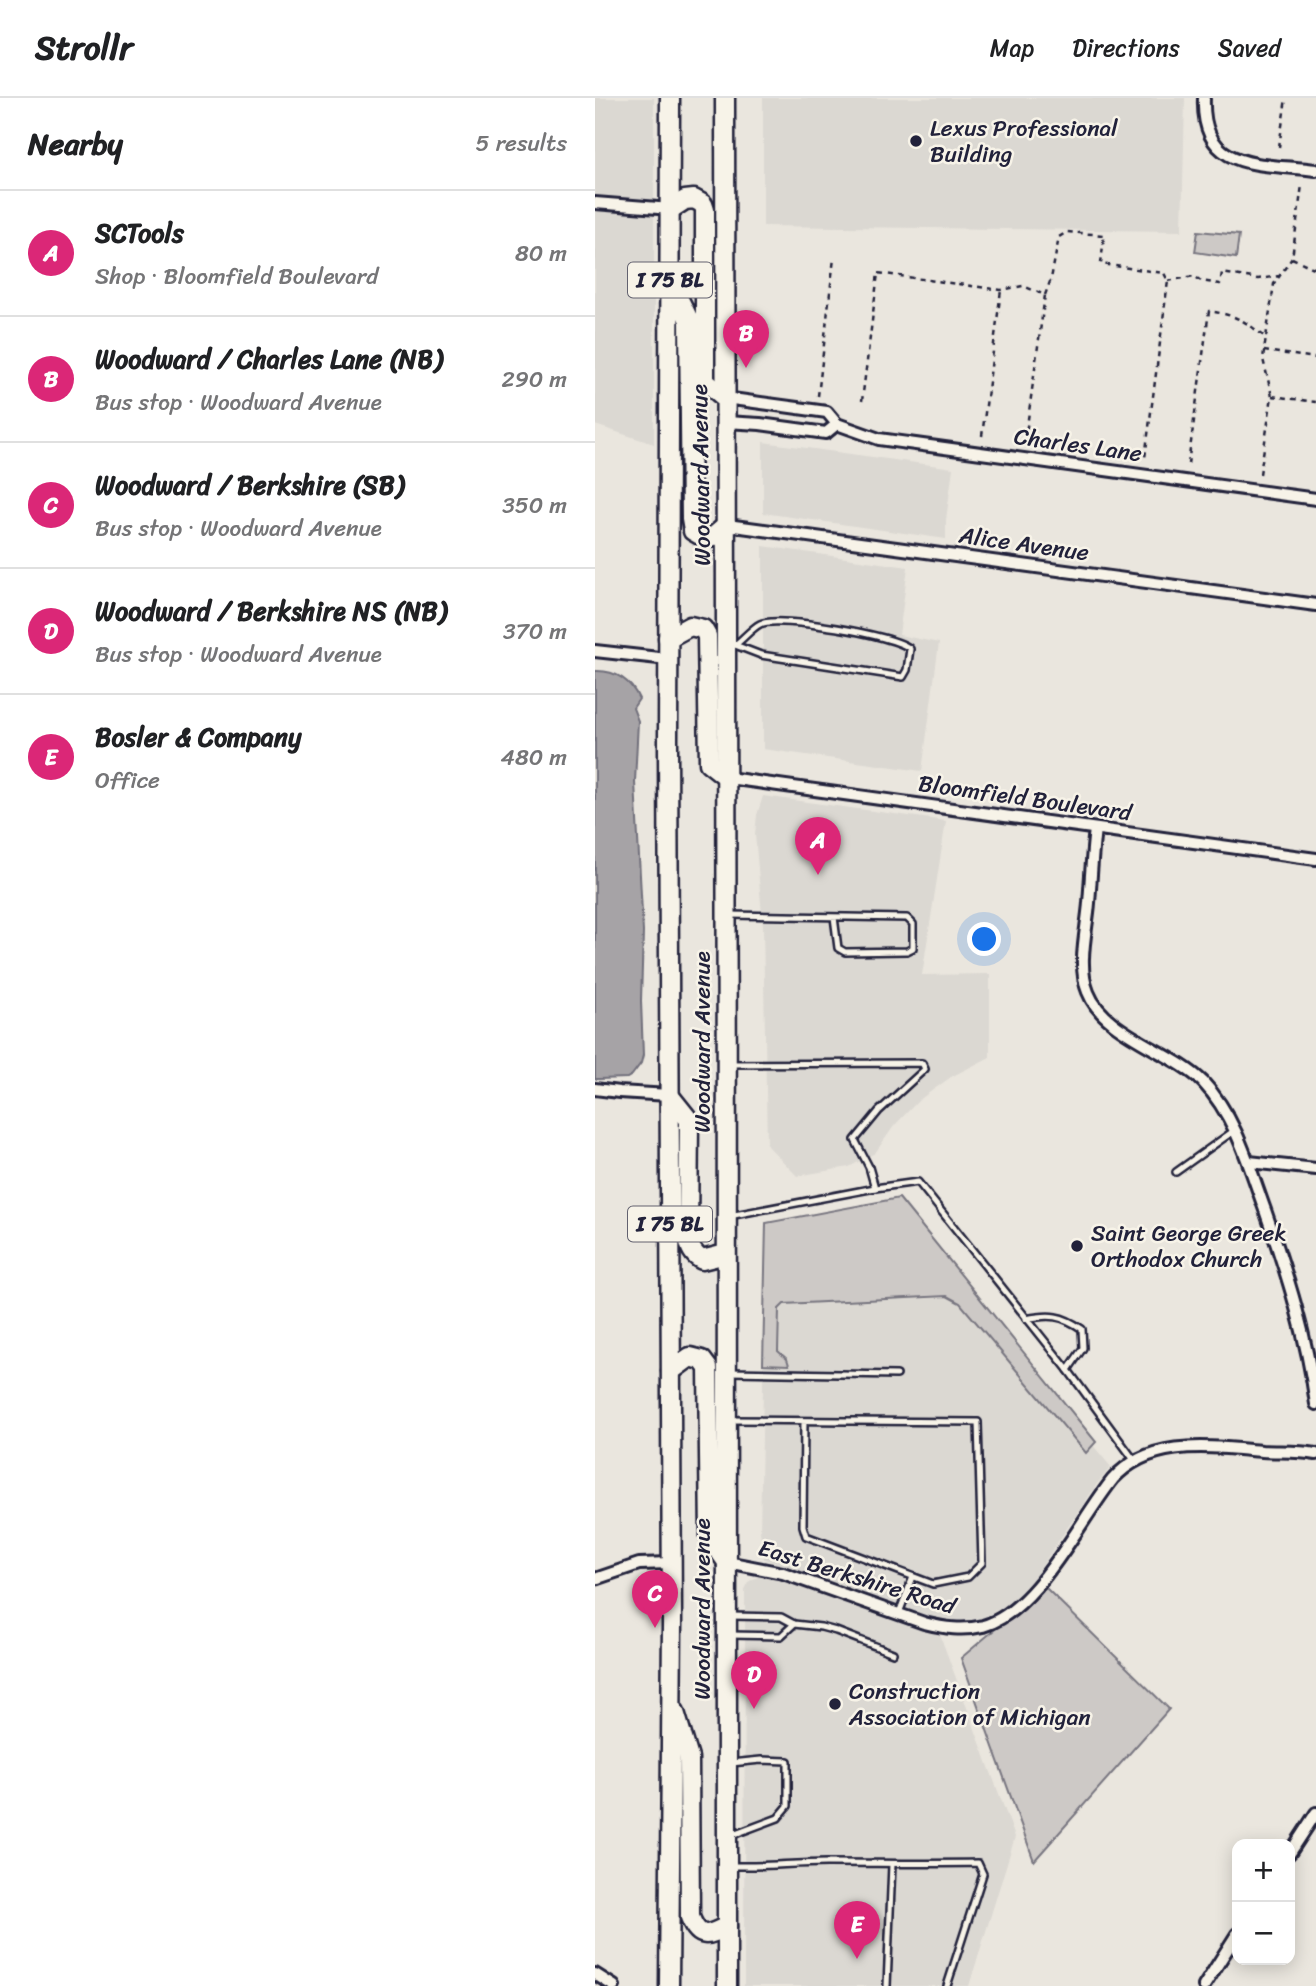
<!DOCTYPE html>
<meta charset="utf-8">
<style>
:root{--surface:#fff;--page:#f6f6f6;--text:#202124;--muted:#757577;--line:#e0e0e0;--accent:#db2777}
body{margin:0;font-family:Sriracha,sans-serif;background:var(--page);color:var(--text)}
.controls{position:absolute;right:21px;bottom:21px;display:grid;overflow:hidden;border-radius:14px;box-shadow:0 4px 18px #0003}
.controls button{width:63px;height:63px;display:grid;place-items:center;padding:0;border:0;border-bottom:2px solid var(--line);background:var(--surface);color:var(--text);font:35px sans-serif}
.you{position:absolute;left:390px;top:842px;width:24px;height:24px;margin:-18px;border:5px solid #fff;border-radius:50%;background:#1a73e8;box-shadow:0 0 0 10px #1a73e833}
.badge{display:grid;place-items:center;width:46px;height:46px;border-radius:50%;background:var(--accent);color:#fff;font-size:23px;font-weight:700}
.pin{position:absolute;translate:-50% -58px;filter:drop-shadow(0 2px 4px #0008)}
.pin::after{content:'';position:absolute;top:37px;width:24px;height:21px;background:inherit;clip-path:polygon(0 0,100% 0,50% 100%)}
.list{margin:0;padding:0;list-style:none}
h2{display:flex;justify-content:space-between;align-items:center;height:91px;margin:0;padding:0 28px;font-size:30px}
h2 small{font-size:23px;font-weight:400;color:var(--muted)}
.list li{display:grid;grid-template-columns:46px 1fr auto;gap:21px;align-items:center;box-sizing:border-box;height:126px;padding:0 28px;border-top:2px solid var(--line)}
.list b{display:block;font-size:26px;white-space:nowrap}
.list p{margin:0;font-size:23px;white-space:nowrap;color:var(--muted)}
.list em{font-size:23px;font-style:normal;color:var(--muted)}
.map{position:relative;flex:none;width:721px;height:1888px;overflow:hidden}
header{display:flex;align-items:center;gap:42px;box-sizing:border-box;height:98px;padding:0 35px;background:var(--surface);border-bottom:2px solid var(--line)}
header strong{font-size:33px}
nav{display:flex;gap:38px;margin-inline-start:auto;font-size:24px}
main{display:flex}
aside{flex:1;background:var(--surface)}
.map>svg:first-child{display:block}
.built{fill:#dbd8d2}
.green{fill:#cdc9c6;stroke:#787680;stroke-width:2}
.water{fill:#a6a3a6;stroke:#716f7b;stroke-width:2}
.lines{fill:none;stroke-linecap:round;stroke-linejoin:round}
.service-casing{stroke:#22223b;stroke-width:10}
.minor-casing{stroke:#22223b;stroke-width:16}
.primary-casing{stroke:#22223b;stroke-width:23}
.path{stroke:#22223b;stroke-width:2.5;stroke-dasharray:5 5;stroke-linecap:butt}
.service{stroke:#f7f3e8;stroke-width:5}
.minor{stroke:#f7f3e8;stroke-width:10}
.primary{stroke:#f7f3e8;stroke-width:18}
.poi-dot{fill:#22223b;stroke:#f7f3e8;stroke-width:2.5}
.labels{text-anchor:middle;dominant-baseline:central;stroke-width:5;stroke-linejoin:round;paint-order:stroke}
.shield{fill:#f7f3e8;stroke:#62616f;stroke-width:2}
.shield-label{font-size:21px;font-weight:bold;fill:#22223b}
.poi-label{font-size:23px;fill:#22223b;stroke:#f7f3e8;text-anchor:start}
.street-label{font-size:23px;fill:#22223b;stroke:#f7f3e8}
</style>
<header>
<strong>Strollr</strong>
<nav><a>Map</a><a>Directions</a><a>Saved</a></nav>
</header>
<main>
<aside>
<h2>Nearby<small>5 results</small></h2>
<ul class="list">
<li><span class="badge">A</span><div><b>SCTools</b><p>Shop · Bloomfield Boulevard</p></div><em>80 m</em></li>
<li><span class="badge">B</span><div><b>Woodward / Charles Lane (NB)</b><p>Bus stop · Woodward Avenue</p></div><em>290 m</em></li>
<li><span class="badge">C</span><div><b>Woodward / Berkshire (SB)</b><p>Bus stop · Woodward Avenue</p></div><em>350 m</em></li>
<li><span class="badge">D</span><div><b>Woodward / Berkshire NS (NB)</b><p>Bus stop · Woodward Avenue</p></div><em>370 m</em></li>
<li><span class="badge">E</span><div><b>Bosler &amp; Company</b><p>Office</p></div><em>480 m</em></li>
</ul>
</aside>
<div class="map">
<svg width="721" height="1888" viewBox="0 0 721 1888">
<rect width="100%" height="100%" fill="#eae6de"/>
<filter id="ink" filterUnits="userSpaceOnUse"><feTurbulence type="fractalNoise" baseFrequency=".0143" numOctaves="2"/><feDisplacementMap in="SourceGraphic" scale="14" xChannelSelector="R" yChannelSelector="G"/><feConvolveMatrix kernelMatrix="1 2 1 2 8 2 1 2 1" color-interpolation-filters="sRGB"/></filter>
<g filter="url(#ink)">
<g class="built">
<path d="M0,0H59V346L0,327Z"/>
<path d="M168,0H590L587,133L168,128Z"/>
<path d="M168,344L358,370L351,422V441L168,415Z"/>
<path d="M168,448L313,469L304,537L344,545L327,673L168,651Z"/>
<path d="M168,698L351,723L327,877L395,876V959L356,979L324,1002L299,1028L280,1055L254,1069L202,1078L172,1047L168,828L160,736L162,717Z"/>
<path d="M170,1192L371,1195L516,1369L502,1386L438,1481L415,1505L388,1520L362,1525L347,1523L169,1461L165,1433Z"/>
<path d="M164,1478L189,1483L222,1493L345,1537L420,1739L374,1888H149L150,1493L153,1484Z"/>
</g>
<g class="green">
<path d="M603,133L644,137L641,160L600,154Z"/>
<path d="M304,1100L501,1344L491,1355L365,1205L352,1198L189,1206L184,1211L183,1253L192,1261L194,1267L168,1266L171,1125Z"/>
<path d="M450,1489L574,1611L439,1763L366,1560Z"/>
</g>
<path class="water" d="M0,573C21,572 36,583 44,601L38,610L43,623L40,684L48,834L46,903L48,957L46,965L37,977L32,980L4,981H0Z"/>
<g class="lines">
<g class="service-casing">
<g id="service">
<path d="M134,548L140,547L166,557L308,579L312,572L315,551C301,537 183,517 165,526C157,530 148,541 140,547"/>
<path d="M135,817L312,820L318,826V850L312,853L250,854L243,850L239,819"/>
<path d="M134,966L327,965L330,971L284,1013L260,1042L274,1069L280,1090"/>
<path d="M581,1074L640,1032"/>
<path d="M134,1118L280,1090L323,1084L473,1272L539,1362"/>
<path d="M431,1221C455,1216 467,1217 487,1231L488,1250L473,1272"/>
<path d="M135,1274L302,1277"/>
<path d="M135,1322L383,1324L387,1465L373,1479L338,1486L211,1438L208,1428L209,1323"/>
<path d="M304,1515L318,1479"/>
<path d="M135,1518L186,1519L199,1526L226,1529L241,1533L298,1555"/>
<path d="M135,1537L186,1538L199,1526"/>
<path d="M135,1738L183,1720L193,1708V1663L166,1662L136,1665"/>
<path d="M135,1768C168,1769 200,1765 232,1765C282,1765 332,1766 383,1765L388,1776L352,1888"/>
<path d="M292,1888L297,1766"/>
</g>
</g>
<g class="minor-casing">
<g id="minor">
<path d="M609,0C606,74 665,65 721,72"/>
<path d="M0,105L76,111"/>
<path d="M130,300L232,314L242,326L284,341L721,401"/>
<path d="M130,324L165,326L231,335L242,326"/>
<path d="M132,427L721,507"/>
<path d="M0,553L73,561"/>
<path d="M133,680L721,761"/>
<path d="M500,731C497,755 496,780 494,805C492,832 482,867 493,894C509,936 577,953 608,984C641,1019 654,1068 670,1112C692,1176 712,1238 721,1306"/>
<path d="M0,991L24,994L74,997"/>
<path d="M654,1064L721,1071"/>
<path d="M132,1464L188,1475L329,1525C349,1530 368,1533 388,1528C442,1513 484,1423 518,1381C556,1339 616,1349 667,1353C685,1354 703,1353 721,1356"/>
<path d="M0,1481L44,1466L76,1465"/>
<path d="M695,1755L721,1715"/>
<path d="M0,1876L19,1888"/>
<path d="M609,1888L642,1836"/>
</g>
</g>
<g class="primary-casing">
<g id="primary">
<path d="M130,0C132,629 132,1259 132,1888"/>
<path d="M76,111L90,102L99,101L108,106L110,112V283L130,300"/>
<path d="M78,189L94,222L96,421L98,433L110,440L119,438L132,427"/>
<path d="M73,540L95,528L108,531L112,538L114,665L133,680"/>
<path d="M74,997L94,1022L93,1138C94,1148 98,1157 107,1162L131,1156"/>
<path d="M76,1273L95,1259L107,1262L113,1270L115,1440L132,1464"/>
<path d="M80,1614L94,1660L95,1819C104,1842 113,1838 132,1828"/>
<path d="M74,1888L77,1526L73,647L75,0"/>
</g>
</g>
<g class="path">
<path d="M684,49L691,0"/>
<path d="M697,160L721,171"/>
<path d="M573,183L599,178L606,183L625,186L627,175L663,181L685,178"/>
<path d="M450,197L456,181L464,139L472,134L509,137L506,166L569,175L573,183L550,360"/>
<path d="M669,253L721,260"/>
<path d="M223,298L239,160"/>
<path d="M677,298L721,304"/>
<path d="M267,303L283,175L406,192L428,188L450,197L430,343"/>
<path d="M387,338L406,192"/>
<path d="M593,366L614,213C640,217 649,222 670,239"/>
<path d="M665,376L677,298L668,261L669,253L679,186L697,160L707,87"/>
</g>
<use href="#service" class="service"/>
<use href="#minor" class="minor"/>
<use href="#primary" class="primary"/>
</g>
</g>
<g class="poi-dot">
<circle cx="321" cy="43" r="7"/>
<circle cx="482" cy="1148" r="7"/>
<circle cx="240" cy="1606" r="7"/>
</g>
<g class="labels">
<g class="shield">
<rect x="33" y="164.5" width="84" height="35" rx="5"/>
<rect x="33" y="1108.5" width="84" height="35" rx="5"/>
</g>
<g class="shield-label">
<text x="75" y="182">I 75 BL</text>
<text x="75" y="1126">I 75 BL</text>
</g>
<g class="poi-label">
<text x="335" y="30">Lexus Professional<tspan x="335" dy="26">Building</tspan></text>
<text x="496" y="1135">Saint George Greek<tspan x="496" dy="26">Orthodox Church</tspan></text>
<text x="254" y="1593">Construction<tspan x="254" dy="26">Association of Michigan</tspan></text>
</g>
<g class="street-label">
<text transform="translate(483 347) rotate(8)">Charles Lane</text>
<text transform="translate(106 377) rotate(-91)">Woodward Avenue</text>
<text transform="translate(429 446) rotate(8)">Alice Avenue</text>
<text transform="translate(430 700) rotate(8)">Bloomfield Boulevard</text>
<text transform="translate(107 944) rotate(-90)">Woodward Avenue</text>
<text transform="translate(262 1479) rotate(17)">East Berkshire Road</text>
<text transform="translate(107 1511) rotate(-90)">Woodward Avenue</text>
</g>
</g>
</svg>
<div class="controls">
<button>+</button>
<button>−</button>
</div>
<div class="you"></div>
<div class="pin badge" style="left:223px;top:777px">A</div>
<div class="pin badge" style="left:151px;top:270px">B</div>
<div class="pin badge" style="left:60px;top:1530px">C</div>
<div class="pin badge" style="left:159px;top:1611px">D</div>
<div class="pin badge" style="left:262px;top:1861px">E</div>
</div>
</main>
